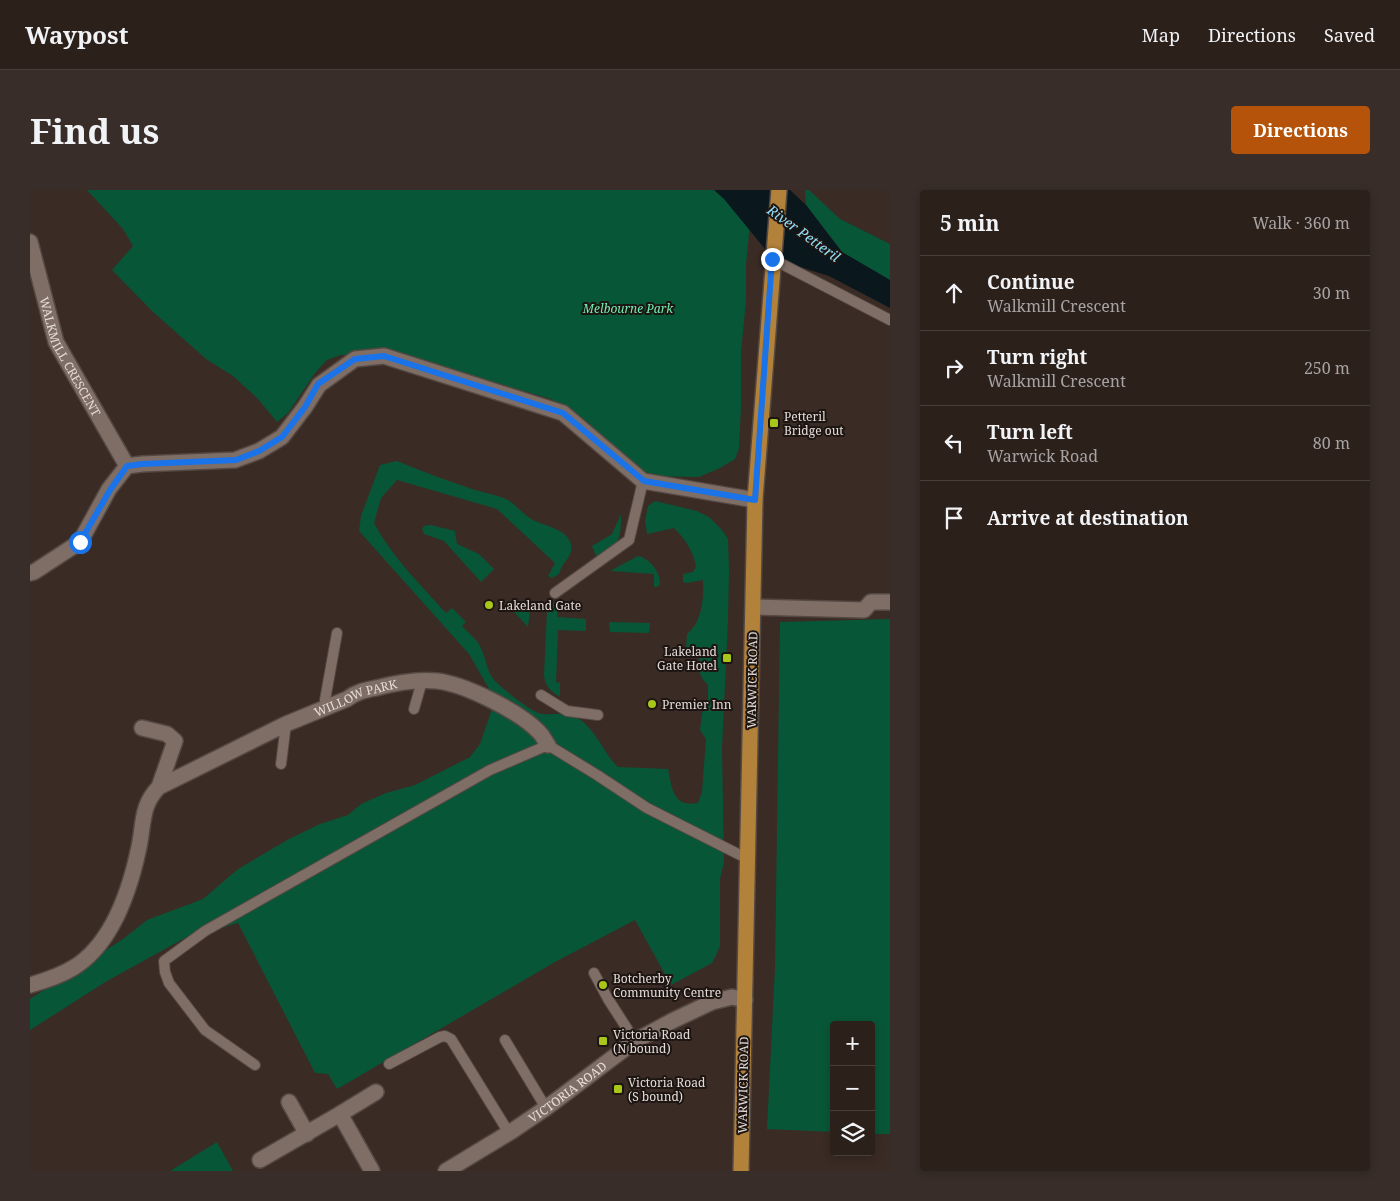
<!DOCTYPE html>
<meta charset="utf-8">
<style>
:root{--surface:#2c201b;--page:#382d28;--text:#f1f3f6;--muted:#a6a3a3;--line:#483e3a;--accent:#b45309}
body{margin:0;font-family:"Noto Serif",serif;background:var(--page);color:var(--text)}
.controls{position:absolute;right:15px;bottom:15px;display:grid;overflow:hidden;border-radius:5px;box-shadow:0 2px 8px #0003}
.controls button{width:45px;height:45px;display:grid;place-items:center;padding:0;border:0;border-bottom:1px solid var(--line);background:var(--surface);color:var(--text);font:25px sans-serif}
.stop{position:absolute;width:15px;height:15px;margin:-11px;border:4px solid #1a73e8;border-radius:50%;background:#fff}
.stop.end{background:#1a73e8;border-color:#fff;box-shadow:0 1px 5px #0008}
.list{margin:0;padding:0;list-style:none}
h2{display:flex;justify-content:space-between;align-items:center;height:65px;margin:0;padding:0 20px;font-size:21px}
h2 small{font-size:16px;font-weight:400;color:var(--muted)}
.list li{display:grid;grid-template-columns:32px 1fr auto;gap:15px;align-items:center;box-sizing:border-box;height:75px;padding:0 20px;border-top:1px solid var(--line)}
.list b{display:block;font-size:19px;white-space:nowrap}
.list p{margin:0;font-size:16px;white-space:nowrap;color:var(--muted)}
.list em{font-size:16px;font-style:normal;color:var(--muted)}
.icon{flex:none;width:28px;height:28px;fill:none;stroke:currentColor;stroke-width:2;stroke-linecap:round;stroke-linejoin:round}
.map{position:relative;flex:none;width:860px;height:981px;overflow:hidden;border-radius:5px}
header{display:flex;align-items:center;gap:30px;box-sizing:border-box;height:70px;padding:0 25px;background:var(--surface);border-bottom:1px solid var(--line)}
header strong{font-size:24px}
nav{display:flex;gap:28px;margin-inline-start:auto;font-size:18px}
.intro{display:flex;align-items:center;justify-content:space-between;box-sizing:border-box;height:120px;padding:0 30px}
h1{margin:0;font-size:35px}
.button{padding:12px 22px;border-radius:5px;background:var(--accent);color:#fff;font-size:18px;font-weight:700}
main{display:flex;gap:30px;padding:0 30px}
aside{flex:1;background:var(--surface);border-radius:5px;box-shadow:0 2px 8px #0003}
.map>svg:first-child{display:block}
.green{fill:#085638}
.water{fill:#0a181d}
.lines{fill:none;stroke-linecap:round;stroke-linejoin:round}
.lane-casing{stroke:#544842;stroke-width:12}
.street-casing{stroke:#544842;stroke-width:18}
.primary-casing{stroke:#544842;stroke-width:18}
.lane{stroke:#7f6e66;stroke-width:10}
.street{stroke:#7f6e66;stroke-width:15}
.primary{stroke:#b2813a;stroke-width:15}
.route{stroke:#1a73e8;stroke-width:6}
.poi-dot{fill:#a9c71a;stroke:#1c1512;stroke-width:2}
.labels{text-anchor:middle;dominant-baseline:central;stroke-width:4;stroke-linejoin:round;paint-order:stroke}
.park-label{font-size:12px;font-style:italic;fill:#72eeb2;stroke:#1c1512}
.street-label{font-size:12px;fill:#e6dcd7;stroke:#1c1512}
.poi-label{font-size:12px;fill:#e6dcd7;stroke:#1c1512;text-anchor:start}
.water-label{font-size:14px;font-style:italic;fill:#93e0fc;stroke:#1c1512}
</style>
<header>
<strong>Waypost</strong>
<nav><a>Map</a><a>Directions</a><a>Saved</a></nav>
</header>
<div class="intro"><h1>Find us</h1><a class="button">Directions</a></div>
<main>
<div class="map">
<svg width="860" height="981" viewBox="0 0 860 981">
<rect width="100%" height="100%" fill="#3a2b24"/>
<g class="green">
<path d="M57,0H723L716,75V110L711,162V217L709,258L705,269L690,278L669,287L616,286L579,256L559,233L521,209L356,160H339L326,164L311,165L297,170L285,183L258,223L247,232L227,208L203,186L176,169L122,121L82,80L103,56L93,39Z"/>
<path d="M775,0H779L810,29L860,54V90L812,62L776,15Z"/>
<path d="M367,271C391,281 415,290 439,298C451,302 464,304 476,309C486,314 493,325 503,330C515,336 537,339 541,354C544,367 532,371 529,384L522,388L518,386L525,373L467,319L367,290L351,308L344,333C362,367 390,394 416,423L422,418L436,432L432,436C437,442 447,449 450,456C456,467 456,481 465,491C473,499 501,522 512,524C522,525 533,522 543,526C565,535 572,562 588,577L638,579C642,598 643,618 668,613L672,602L676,549L670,540L672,523L678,514V495C666,484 669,475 670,460L656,459L657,444C672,432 674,409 673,390L657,393L653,392V384L663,382L666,376C663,361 656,350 644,338L617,344L615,331L618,316L625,311L667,321L679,327L692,340L698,349L699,381L698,429L692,558L694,672L690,689V756L687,763L682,773L641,795L605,730L525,772L307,899L298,884L285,883L208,733L155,748L77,791L0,840V809L93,749L117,730L173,709L208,679L259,649L290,634L318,625L331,614L356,603L385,595L440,567L450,554L461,522L462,507L458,497L439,464L329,341L331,326L350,275Z"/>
<path d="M591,324C591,353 589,352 567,368L562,356L582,344Z"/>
<path d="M401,335L425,341L427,354L449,364L464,379L451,392L414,351L394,344L392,339L394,336Z"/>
<path d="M608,366C620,368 631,383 630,395L627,397H624V384L580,381Z"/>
<path d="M497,411L500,419L498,437L484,422Z"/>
<path d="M528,412L527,427L556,429V441L528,440L526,492L530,493V507C521,502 515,496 514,485L517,420L523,413Z"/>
<path d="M860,429V944H841V835H804V942L737,939L745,777L750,432Z"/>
<path d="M579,432L620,433L619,443L580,442Z"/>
<path d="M187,952L203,981H140Z"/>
</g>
<path class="water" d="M684,0H760L776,15L812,62L860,90V118L799,86L767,76L735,59L694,9Z"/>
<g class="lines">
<g class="lane-casing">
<g id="lane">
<path d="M742,69L860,130"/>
<path d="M525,403L599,350L613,291"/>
<path d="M511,505L537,521L568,525"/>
<path d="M297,518L295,510L307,443"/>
<path d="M384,519L392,491"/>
<path d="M251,574L256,534"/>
<path d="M564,783L578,809L605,851"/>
<path d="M475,850L516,918"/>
<path d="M359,874L410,847L415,846L421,849L479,943"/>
<path d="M225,875L175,840L139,793L135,782L134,771L175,741L460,580L518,555L567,585L617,618L718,669"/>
</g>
</g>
<g class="street-casing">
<g id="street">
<path id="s1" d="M0,52L26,152L97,276"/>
<path d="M0,383L4,382L50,352L79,299L97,276L112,274L205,270L229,261L252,247L275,217L289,195L325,169L354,166L533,223L613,291L725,310"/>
<path d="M724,417L834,420L841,412H860"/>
<path d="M112,538L137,544L145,551L129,597"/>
<path id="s2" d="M0,795C14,791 30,786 43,778C83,754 100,700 109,657C114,633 111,615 129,597L256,534L317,509C326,502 335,500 346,498C365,493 387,489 407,491C435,494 490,522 509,542C513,546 515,551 518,555"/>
<path d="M259,912L277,944"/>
<path d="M310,924L346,902"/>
<path d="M230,970L310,924L342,981"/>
<path id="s3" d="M416,981L482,941L516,918L605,851L642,831L682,812L702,807L715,810"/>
</g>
</g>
<g class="primary-casing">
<path id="primary" d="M711,981L725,310L749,0"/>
</g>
<use href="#lane" class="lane"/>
<use href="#street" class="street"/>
<use href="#primary" class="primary"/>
</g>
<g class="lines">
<path class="route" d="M50,352L80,300L97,276L112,274L206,270L229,261L252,247L275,217L288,194L325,169L354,166L533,223L614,291L725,310L742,69"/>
</g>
<g class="poi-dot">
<rect x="739" y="228" width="10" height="10" rx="2.5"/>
<circle cx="459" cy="415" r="5"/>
<rect x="692" y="463" width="10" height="10" rx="2.5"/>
<circle cx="622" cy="514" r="5"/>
<circle cx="573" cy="795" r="5"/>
<rect x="568" y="846" width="10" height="10" rx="2.5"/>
<rect x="583" y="894" width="10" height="10" rx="2.5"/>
</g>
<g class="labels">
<g class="park-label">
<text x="598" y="118">Melbourne Park</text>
</g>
<g class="street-label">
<text stroke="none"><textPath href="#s1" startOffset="122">WALKMILL CRESCENT</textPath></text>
<text transform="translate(722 490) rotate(-89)">WARWICK ROAD</text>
<text stroke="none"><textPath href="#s2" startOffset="469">WILLOW PARK</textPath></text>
<text transform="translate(713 895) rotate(-89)">WARWICK ROAD</text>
<text stroke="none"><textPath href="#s3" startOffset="145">VICTORIA ROAD</textPath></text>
</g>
<g class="poi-label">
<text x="754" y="226">Petteril<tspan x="754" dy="14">Bridge out</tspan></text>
<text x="469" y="415">Lakeland Gate</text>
<text x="687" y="461" text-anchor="end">Lakeland<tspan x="687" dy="14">Gate Hotel</tspan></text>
<text x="632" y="514">Premier Inn</text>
<text x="583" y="788">Botcherby<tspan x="583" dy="14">Community Centre</tspan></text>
<text x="583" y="844">Victoria Road<tspan x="583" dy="14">(N bound)</tspan></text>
<text x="598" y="892">Victoria Road<tspan x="598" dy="14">(S bound)</tspan></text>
</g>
<g class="water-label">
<text transform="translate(774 43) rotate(36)">River Petteril</text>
</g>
</g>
</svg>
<div class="controls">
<button>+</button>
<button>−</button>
<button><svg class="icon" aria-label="layers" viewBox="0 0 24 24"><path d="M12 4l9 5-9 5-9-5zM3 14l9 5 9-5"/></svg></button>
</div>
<div class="stop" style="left:50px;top:352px"></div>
<div class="stop end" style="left:742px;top:69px"></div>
</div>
<aside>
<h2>5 min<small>Walk · 360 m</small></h2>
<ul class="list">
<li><svg class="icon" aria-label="ahead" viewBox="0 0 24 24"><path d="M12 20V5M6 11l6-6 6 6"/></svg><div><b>Continue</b><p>Walkmill Crescent</p></div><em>30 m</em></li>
<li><svg class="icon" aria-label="right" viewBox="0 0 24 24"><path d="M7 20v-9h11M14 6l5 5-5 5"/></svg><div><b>Turn right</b><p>Walkmill Crescent</p></div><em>250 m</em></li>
<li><svg class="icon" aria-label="left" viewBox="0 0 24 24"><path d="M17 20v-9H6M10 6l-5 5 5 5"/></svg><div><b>Turn left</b><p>Warwick Road</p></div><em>80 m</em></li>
<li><svg class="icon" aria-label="arrive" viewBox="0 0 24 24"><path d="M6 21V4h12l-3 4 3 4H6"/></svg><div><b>Arrive at destination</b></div></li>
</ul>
</aside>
</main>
